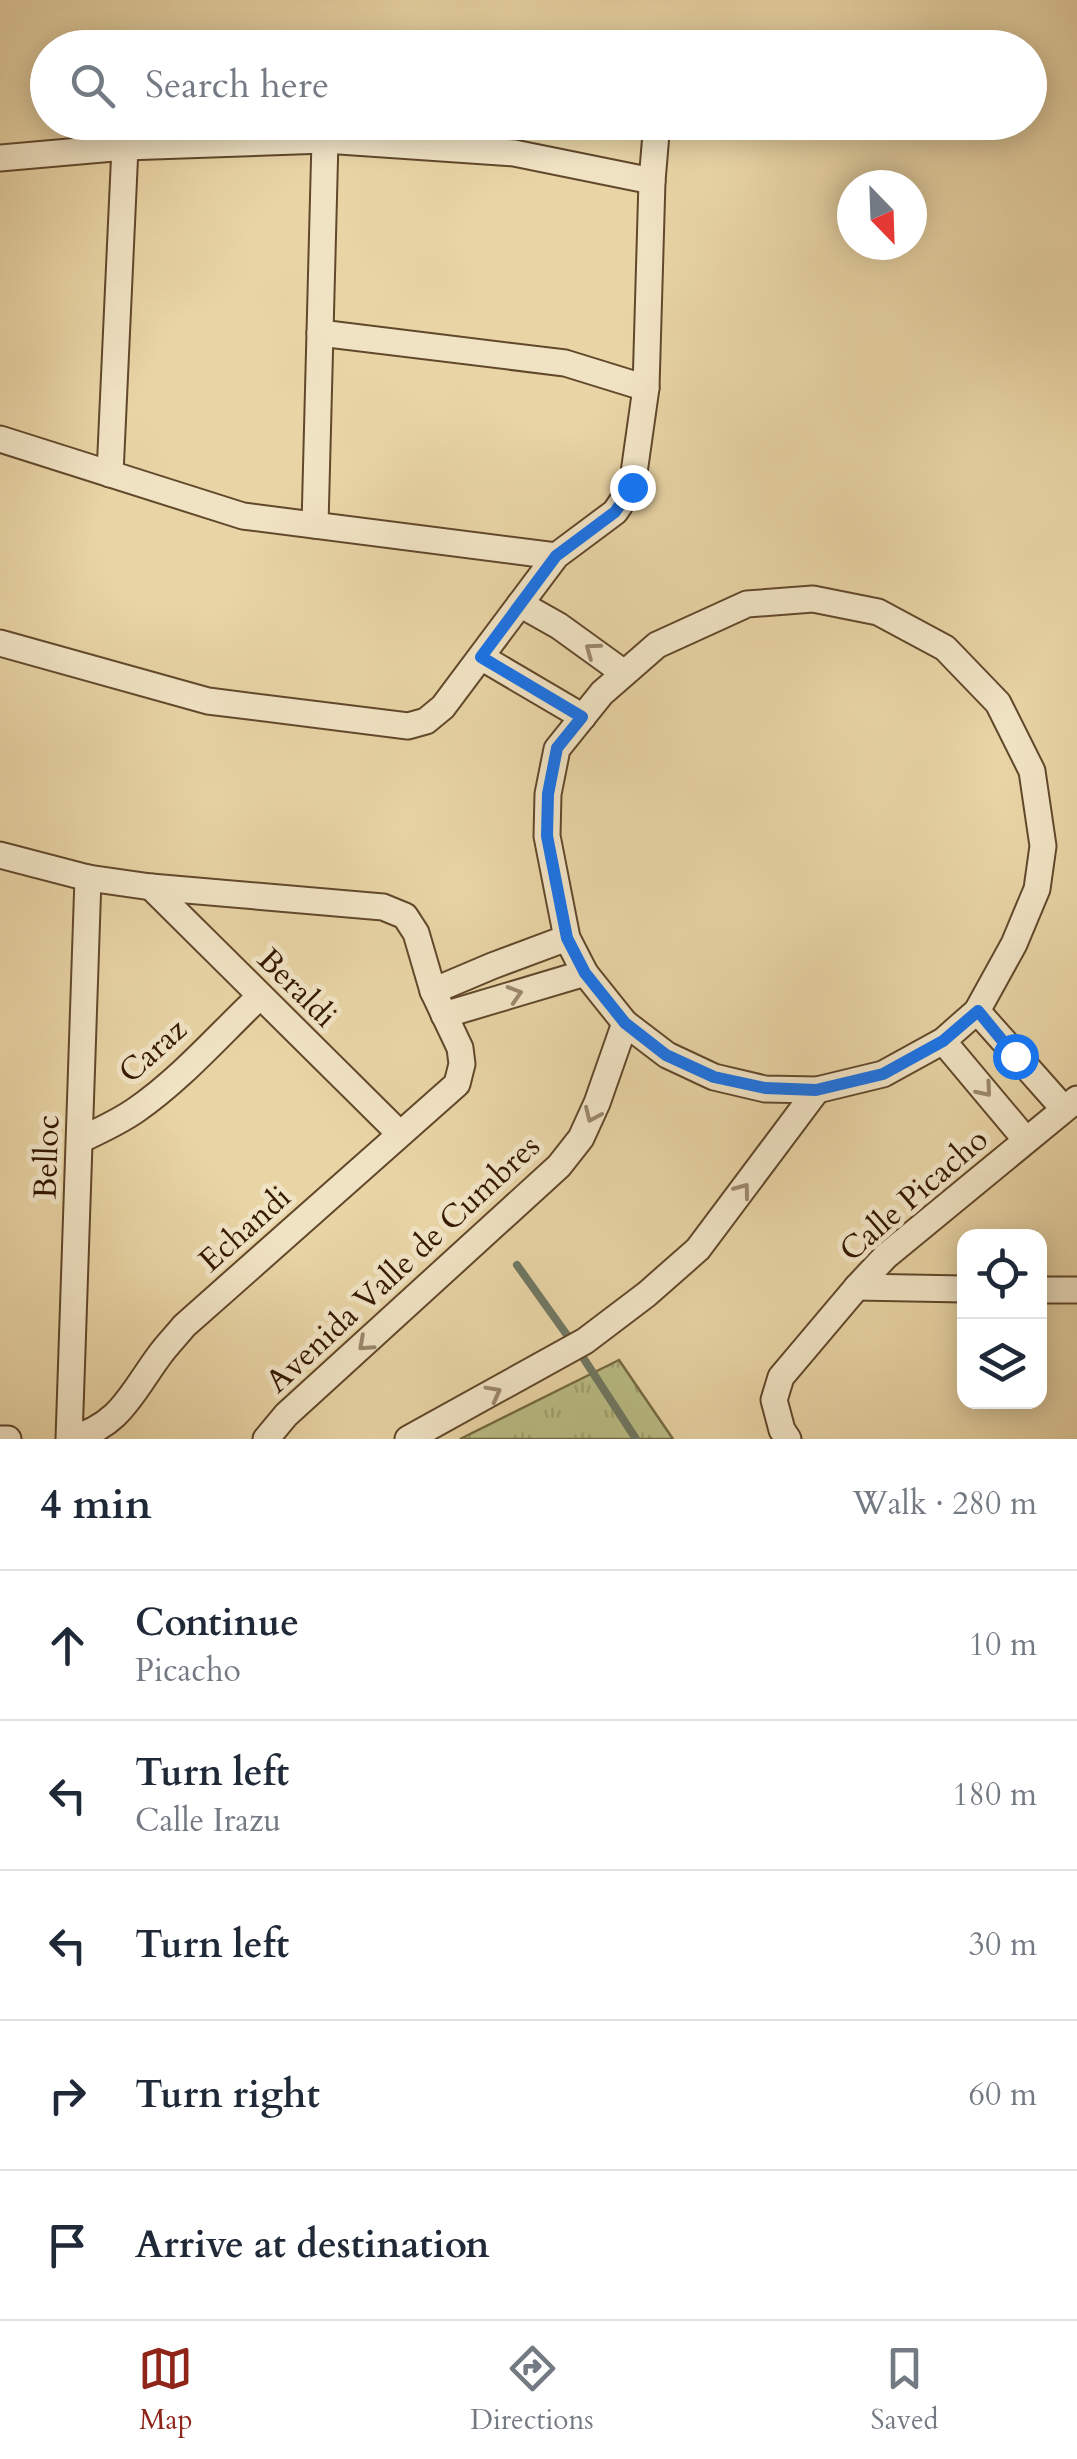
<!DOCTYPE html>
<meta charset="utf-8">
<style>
:root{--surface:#fff;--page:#f6f6f7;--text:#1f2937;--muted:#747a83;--line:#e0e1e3;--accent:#8f2418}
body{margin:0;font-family:Cardo,serif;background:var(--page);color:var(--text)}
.controls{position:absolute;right:30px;bottom:30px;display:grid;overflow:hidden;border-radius:20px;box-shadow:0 5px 25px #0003}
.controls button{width:90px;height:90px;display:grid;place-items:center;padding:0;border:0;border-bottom:2px solid var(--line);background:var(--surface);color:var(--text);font:50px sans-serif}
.compass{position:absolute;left:837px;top:170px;width:90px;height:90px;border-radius:50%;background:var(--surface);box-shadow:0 5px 25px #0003;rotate:157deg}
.stop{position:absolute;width:30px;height:30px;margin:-22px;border:8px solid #1a73e8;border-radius:50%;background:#fff}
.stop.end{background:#1a73e8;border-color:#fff;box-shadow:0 2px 10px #0008}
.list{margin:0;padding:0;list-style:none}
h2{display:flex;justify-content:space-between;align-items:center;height:130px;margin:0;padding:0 40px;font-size:42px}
h2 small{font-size:32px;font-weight:400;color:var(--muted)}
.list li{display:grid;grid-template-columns:65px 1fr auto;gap:30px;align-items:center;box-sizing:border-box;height:150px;padding:0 40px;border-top:2px solid var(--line)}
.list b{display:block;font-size:38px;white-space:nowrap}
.list p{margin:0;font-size:32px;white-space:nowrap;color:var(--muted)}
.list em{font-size:32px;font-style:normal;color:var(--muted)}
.icon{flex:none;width:55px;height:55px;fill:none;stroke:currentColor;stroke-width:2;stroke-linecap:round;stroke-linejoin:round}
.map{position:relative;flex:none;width:1077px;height:1439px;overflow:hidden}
.search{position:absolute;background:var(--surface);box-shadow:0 5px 25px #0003;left:30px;right:30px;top:30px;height:110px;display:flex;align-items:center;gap:25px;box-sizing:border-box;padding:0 35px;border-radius:55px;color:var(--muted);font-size:38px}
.sheet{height:880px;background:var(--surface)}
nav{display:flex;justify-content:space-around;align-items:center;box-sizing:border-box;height:140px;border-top:2px solid var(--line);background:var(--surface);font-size:28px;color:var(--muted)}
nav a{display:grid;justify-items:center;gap:5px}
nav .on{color:var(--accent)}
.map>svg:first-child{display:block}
.park{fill:url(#park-tufts);stroke:#776a43;stroke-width:2.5}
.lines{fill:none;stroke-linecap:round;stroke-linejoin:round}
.stream{stroke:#707863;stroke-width:8}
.minor-casing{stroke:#62482b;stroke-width:29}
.minor{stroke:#f0e3c4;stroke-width:25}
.oneway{stroke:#9c886d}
.route{stroke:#1a73e8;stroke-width:12}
.labels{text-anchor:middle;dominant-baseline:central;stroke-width:10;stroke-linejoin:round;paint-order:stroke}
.street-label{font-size:32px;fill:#351902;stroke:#f0e3c4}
</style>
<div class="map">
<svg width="1077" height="1439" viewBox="0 0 1077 1439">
<defs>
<pattern id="park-tufts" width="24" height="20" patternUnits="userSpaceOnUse" patternTransform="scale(2.5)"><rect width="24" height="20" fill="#b9bc84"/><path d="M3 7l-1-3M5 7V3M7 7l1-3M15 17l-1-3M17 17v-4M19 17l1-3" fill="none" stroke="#a0a170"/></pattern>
</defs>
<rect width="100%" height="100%" fill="#e8d4a5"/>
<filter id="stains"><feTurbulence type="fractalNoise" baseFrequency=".002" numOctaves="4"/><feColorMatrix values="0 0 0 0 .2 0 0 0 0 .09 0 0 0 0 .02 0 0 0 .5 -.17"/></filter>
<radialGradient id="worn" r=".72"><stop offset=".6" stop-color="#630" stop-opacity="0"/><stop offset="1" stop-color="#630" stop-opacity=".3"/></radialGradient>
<path class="park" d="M619,1360L673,1439H460Z"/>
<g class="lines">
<g class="stream">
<path d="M517,1265L567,1335"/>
<path d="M584,1359L636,1439"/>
</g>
<g class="minor-casing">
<g id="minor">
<path d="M0,158L125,147L325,140L514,153L652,181"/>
<path d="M320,333L565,363L646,388"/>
<path d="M0,439L243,516L556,556"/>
<path d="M110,474L125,147"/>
<path d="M315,525L325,140"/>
<path d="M813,599L878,612L945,648L998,703L1032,771L1043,846L1037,889L1014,944L977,1011L943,1041L883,1074L817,1090L765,1089L714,1077L667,1055L625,1023L585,973L567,938L547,836L548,794L557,749L602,693L657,645L747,604Z"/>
<path d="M520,604L559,626L624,673"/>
<path d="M0,643L208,701L408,726L426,721L443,707L556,556L615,512L632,487L646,388L652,181L657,122"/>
<path d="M481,657L583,717"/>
<path d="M0,855L88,878L151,887L383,907L405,916L416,933L433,991L460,1048L462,1064L457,1084L184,1326C176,1336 166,1346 159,1356C131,1394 120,1426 70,1439"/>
<path d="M151,887L399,1133"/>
<path d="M433,991L492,966L567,938"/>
<path d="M977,1011L1064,1109"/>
<path d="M444,1015L585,973"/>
<path d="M943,1041L1026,1140"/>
<path d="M80,1140C99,1131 119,1122 136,1110C181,1079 219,1035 259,997"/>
<path d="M857,1287L964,1289"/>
<path d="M1040,1290H1077"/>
<path d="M0,1439H8"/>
<path d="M69,1439L88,878"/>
<path d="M266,1439L286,1415L559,1166L581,1138L597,1103L625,1023"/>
<path d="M408,1439L585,1341L647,1294L698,1249L817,1090"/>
<path d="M788,1439L782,1430L774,1400L781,1377L857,1287L886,1256L1077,1099"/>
</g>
</g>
<use href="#minor" class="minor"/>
</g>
<defs><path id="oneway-chevron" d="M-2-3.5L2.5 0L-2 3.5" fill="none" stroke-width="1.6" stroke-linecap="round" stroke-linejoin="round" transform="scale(2.5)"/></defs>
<g class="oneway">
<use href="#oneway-chevron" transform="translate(592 650) rotate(-144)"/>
<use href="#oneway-chevron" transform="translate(515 994) rotate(-17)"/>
<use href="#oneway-chevron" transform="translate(985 1090) rotate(50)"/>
<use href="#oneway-chevron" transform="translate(592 1115) rotate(114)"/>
<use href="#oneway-chevron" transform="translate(743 1190) rotate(-53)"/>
<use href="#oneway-chevron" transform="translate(365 1344) rotate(138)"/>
<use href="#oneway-chevron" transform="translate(494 1393) rotate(-28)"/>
</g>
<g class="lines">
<path class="route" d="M632,487L615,512L556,556L481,657L582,717L557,748L548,794L547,836L567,938L585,973L625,1023L666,1055L714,1077L765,1088L816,1090L883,1074L943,1041L978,1011L1015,1056"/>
</g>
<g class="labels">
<g class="street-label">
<text transform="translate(297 988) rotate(45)">Beraldi</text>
<text transform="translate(153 1051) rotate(-42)">Caraz</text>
<text transform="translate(47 1157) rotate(-88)">Belloc</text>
<text transform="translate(914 1195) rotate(-41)">Calle Picacho</text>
<text transform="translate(245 1229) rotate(-42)">Echandi</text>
<text transform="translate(403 1264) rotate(-43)">Avenida Valle de Cumbres</text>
</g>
</g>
<rect width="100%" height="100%" filter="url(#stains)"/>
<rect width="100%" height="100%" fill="url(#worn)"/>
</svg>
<div class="controls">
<button><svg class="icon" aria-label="locate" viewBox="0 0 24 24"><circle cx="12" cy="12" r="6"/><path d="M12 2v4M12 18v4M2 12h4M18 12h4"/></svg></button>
<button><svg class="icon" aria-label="layers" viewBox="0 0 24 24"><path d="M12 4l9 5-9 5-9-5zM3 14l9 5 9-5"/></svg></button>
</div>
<svg class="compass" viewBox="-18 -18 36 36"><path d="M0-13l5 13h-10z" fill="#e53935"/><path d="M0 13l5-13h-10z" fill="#747a83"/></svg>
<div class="stop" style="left:1015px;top:1056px"></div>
<div class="stop end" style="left:632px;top:487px"></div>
<div class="search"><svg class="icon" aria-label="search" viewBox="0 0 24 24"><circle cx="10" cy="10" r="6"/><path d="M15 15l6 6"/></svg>Search here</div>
</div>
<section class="sheet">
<h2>4 min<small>Walk · 280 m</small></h2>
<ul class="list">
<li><svg class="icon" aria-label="ahead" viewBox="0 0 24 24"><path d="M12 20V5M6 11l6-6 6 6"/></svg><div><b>Continue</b><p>Picacho</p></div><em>10 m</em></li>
<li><svg class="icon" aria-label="left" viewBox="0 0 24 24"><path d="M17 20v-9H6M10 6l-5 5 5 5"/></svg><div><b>Turn left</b><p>Calle Irazu</p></div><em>180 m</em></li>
<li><svg class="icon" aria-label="left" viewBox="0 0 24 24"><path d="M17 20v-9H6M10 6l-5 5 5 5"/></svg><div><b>Turn left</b></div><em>30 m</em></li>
<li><svg class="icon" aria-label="right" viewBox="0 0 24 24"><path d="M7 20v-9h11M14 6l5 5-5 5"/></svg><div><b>Turn right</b></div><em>60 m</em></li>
<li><svg class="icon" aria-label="arrive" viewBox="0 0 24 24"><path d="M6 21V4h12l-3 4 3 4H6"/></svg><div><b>Arrive at destination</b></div></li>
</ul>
</section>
<nav>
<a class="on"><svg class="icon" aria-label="map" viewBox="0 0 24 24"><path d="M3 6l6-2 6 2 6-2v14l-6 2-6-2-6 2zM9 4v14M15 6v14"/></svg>Map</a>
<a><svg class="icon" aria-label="directions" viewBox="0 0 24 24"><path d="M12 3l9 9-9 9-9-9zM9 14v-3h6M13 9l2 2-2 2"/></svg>Directions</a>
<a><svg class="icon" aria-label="saved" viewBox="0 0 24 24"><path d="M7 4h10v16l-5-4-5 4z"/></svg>Saved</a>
</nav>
